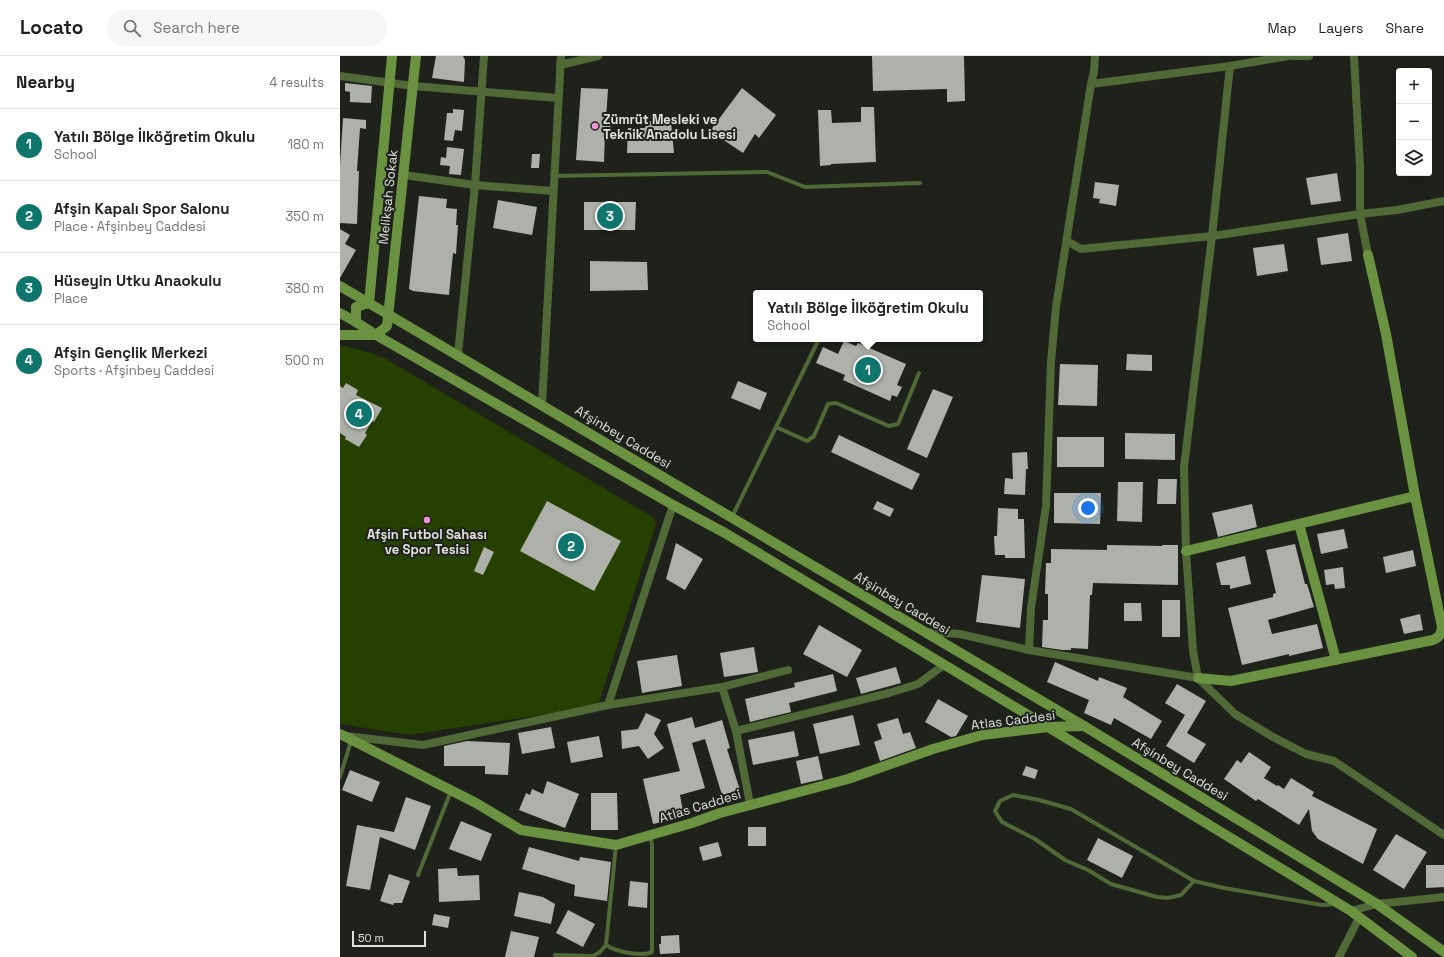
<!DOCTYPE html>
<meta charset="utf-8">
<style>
:root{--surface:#fff;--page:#f6f6f6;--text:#202124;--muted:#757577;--line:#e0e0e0;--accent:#0f766e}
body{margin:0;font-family:"Space Grotesk",sans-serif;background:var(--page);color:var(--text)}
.controls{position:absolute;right:12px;top:12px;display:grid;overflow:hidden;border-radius:4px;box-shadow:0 4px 16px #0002}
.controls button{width:36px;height:36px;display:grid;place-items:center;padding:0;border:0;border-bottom:1px solid var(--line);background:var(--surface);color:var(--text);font:20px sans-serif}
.scale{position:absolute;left:12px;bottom:10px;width:74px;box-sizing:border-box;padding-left:4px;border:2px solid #dfe2dd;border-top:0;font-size:11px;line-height:14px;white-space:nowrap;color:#dfe2dd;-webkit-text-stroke:3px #1e221b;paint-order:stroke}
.you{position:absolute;left:748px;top:452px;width:14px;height:14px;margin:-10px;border:3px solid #fff;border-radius:50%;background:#1a73e8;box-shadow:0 0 0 6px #1a73e833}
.badge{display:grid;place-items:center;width:26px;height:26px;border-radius:50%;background:var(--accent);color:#fff;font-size:13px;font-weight:700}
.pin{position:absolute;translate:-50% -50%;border:2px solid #fff;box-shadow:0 1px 4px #0006}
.popup{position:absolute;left:413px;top:234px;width:230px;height:52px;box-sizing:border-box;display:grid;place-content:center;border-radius:4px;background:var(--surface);filter:drop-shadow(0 1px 3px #0005);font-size:13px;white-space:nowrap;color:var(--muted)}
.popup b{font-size:15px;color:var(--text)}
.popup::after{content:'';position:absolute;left:50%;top:100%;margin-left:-8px;border:8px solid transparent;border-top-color:var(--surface)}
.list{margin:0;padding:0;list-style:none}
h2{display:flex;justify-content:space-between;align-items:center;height:52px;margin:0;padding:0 16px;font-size:17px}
h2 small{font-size:13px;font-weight:400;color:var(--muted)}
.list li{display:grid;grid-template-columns:26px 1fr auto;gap:12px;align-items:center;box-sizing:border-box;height:72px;padding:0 16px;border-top:1px solid var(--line)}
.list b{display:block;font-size:15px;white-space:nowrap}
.list p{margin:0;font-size:13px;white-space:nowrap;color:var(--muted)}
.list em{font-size:13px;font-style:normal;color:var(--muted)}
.icon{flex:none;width:22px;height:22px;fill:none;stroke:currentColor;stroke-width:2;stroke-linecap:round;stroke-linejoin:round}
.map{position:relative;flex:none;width:1104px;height:901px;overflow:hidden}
header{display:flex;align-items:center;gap:24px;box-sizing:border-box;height:56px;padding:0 20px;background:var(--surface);border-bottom:1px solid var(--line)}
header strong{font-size:19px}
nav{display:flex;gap:22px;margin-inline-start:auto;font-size:14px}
.search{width:280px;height:36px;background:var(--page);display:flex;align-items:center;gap:10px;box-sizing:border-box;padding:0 14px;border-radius:22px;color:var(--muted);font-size:15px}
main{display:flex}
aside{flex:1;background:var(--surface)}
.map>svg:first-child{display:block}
.green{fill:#264000}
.building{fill:#adb1a9}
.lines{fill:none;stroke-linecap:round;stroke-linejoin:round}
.lane{stroke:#506937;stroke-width:4}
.street{stroke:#506937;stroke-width:8}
.secondary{stroke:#6b9240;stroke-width:10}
.poi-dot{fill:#f491d4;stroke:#1e221b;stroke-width:1.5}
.labels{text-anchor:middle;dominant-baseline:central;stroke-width:4;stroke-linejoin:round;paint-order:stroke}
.poi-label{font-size:13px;font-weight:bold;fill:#dfe2dd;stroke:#1e221b;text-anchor:start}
.street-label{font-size:13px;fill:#dfe2dd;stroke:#1e221b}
</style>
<header>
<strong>Locato</strong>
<div class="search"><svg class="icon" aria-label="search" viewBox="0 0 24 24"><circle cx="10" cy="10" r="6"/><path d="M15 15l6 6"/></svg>Search here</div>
<nav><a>Map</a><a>Layers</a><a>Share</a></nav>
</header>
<main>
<aside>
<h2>Nearby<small>4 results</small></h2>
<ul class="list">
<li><span class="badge">1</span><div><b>Yatılı Bölge İlköğretim Okulu</b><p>School</p></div><em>180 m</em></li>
<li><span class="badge">2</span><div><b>Afşin Kapalı Spor Salonu</b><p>Place · Afşinbey Caddesi</p></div><em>350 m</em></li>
<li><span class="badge">3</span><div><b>Hüseyin Utku Anaokulu</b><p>Place</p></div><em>380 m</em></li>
<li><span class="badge">4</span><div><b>Afşin Gençlik Merkezi</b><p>Sports · Afşinbey Caddesi</p></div><em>500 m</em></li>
</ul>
</aside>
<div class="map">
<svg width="1104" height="901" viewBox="0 0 1104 901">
<rect width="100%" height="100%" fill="#1e221b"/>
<path class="green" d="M5,290L34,298L46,303L314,462L316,468L258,650L70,679L0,668V291Z"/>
<g class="building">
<path d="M96,0H123L125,4L124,26L92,22Z"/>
<path d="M532,0H624L625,45L607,46V33L533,35Z"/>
<path d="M5,27L32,30L31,47L10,46V36L5,35Z"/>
<path d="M241,32L268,33L266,63H271L270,77L265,76L264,106L236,104Z"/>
<path d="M402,32L436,59L419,82L415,78L403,97L370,75Z"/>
<path d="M521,51H534L536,106L491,108V109L480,110L478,54H491L492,67L521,66Z"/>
<path d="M113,53L124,54L122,75L115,74L113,85L104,84L107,57H113Z"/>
<path d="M3,62L26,64V73L20,72L17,115H19L17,168L0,167V109Z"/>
<path d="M307,65L331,66L334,97H287L288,72H305Z"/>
<path d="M107,91L124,93L121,119L109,118L110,110L100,109L101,101L106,102Z"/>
<path d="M192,98H200L199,112H191Z"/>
<path d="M997,117L1001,145L971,149L966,122Z"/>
<path d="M755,126L779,129L776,150L759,147L760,143L753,142Z"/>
<path d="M79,140L107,143L106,152L117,153L116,169H118L116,198L113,197L109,239L73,235L69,233Z"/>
<path d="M158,144L197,151L192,179L153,172Z"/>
<path d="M244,146H296L295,174H244Z"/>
<path d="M0,173L10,179L5,188L16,194L0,222Z"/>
<path d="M1008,177L1012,205L981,209L977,182Z"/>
<path d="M944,188L948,215L917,220L913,192Z"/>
<path d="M250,205L307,206L308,234L250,235Z"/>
<path d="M504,285L516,290L518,287L566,308L557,329L562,331L557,341L552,339L550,345L503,324L505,319L476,307L483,291L498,298Z"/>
<path d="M787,298L812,299V315L786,314Z"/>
<path d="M720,308L758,309L757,350L718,349Z"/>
<path d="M398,325L427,337L420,354L391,342Z"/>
<path d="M6,327L18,334L16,339L42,352L34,366L32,365L25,377L27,379L19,391L5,383L6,381L0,377V330L3,332Z"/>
<path d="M593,333L613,341L587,402L567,393Z"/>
<path d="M785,377L835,378V404L785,403Z"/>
<path d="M499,379L580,418L572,434L491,396Z"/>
<rect x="717" y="381" width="47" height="30"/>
<path d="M687,396L688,413H686L685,439L664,438L665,422L673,423L672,397Z"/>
<path d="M818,423H837L836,448H817Z"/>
<path d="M778,426H803L802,466L777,465Z"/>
<path d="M714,437H761L760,468L714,467Z"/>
<path d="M207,445L281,485L254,535L180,495Z"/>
<path d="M537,445L554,453L550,461L533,453Z"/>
<path d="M912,448L917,471L878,481L872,457Z"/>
<path d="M658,452L678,453V463H684L685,502H665V499H655L654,480H657Z"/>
<path d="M1004,473L1008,492L981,498L977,478Z"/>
<path d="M336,487L363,503L345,534L326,523Z"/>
<path d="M955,488L965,528H967L974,551L928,564L932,578L977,568L983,592L949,600V598L902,609L888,552L933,541V538L936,537L926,494Z"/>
<path d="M767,489L822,490V489H838V529L753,527L752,539H750L748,593L731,592V594H722L702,591L703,564H708V538H705L706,507H711V493L767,494Z"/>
<path d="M144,491L154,496L143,519L134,515Z"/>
<path d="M1073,494L1076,510L1046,517L1043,501Z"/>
<path d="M905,500L911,528L890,533V529H881L876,507Z"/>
<path d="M1003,511L1005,532L995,533L994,528L986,529L984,514Z"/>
<path d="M642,519L685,523L680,572L636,566Z"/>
<rect x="822" y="544" width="18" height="37"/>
<path d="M784,547H801L802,565H784Z"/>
<path d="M1080,558L1083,574L1064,578L1060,563Z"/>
<path d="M479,569L522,594L507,621L463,598Z"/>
<path d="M414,591L418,616L384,621L380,597Z"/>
<path d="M337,599L342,630L302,637L297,605Z"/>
<path d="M715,606L758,625L759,621L787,632L783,641L822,665L811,683L774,662L771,669L744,657L749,644L707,626Z"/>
<path d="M556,611L561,627L521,638L516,622Z"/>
<path d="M493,618L497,635L449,647L451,656L410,666L405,643L455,631L454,627Z"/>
<path d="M837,628L866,645L847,677L866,688L854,707L826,690L845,659L825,647Z"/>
<path d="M598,643L628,660L616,680L611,681L585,666Z"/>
<path d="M306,657L321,664L314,678L324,692L308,703L299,690L282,693L281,675L298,673Z"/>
<path d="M513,659L520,689L480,698L473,668Z"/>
<path d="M352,661L355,672L382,664L390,692L387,693L400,734L382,739L365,683L352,687L365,732L340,739L344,761L313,768L303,723L340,715L327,668Z"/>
<path d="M558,662L563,678L570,676L576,692L540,705L534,686L542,683L537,668Z"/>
<path d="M211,671L215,692L182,698L178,677Z"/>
<path d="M454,675L459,700L413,709L408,684Z"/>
<path d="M259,680L263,701L231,707L227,686Z"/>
<path d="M127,685L170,687L168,719L145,718V710H104V690Z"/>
<path d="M909,696L931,711L924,722L937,730L938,729L944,733L951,722L974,736L972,740L1037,773L1023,808L978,783L972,775L969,753L959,769L918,743L916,745L884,723L897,704L901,707Z"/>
<path d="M478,700L483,723L461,728L456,705Z"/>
<path d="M686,710L698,714L695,723L682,719Z"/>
<path d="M10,714L40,726L32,746L2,734Z"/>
<path d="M207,725L239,738L225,772L179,754L186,737L190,739L192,733L203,738Z"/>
<path d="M251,737H277L278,774H251Z"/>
<path d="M66,741L91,750L75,794L40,781L30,834L6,830L17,769L54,776Z"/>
<path d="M121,765L152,778L141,805L109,793Z"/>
<rect x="408" y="771" width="18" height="19"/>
<path d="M1056,778L1087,796L1064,833L1033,814Z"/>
<path d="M758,782L793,800L782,822L747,804Z"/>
<path d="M378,786L382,800L363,805L359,791Z"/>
<path d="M189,791L239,805L240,801L271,806L267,845L234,840L235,829L182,813Z"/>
<path d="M1086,809H1104V831L1086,832Z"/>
<path d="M117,812L118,820L139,819L140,844L99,846L98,813Z"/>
<path d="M49,818L70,825L62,847H54L53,849L40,845Z"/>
<path d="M290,825L308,827L307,852L288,850Z"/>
<path d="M179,836L203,841L215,848L211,868L174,860Z"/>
<path d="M228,854L255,868L243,891L216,877Z"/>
<path d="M94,858L110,861L108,872L92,869Z"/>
<path d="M171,875L199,881L194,901H165Z"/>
<path d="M339,879L340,897L320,898L319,888H321V880Z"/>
</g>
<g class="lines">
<g class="lane">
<path d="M214,120L427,116L465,131L580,127"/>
<path d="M490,283L494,284"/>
<path d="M436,371L467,385L474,380L488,348L496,347L549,370L558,368L579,317"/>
<path d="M392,461L479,283"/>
<path d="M0,721L11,685"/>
<path d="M78,819L111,735"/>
<path d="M854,825L841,839L828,842L817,841L771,828L748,814L725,804L695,783L662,766L655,755L660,745L673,739L699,744L731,753L854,825L884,832L982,849L995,848"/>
<path d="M266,889C276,896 302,901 312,896V789L310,779"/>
<path d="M215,899L253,900L260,896L266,889L276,789"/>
</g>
<g class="street">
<path d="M953,0H969"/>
<path d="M1014,0L1020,111V158L1028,199"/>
<path d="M220,9L258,0"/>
<path d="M0,20L73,30L218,42"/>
<path d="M751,28L890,10L948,0"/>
<path d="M64,119L135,129L213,135"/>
<path d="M727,185L741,193L872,180L1020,158L1057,154L1104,145"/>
<path d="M118,298L135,129L144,0"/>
<path d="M202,349L221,0"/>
<path d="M586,576L620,578L689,594L691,552L706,450L711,306L716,251L751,28L754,16L755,0"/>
<path d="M689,594L858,622L895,658L933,681L966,698L994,705L1104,779"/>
<path d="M858,622L853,595L846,495L844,411L872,180L890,10"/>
<path d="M382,631L396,675L410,748"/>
<path d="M268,649L333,449"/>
<path d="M396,675L549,637L578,628L604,609"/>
<path d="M6,680L83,689L268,649L382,631L448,614"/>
<path d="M1011,855L1037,848L1104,841"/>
<path d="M999,901L1019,862"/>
</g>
<g class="secondary">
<path d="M0,230L744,670L1037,848L1104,896"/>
<path d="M0,257L16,266L36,279L333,449L385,477L708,671L1011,855L1072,901"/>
<path d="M16,266V251L29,247L52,0"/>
<path d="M0,279H36L47,270L76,0"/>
<path d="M959,468L996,604"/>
<path d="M846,495L1075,440"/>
<path d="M858,622L891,625L1093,584C1100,581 1101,578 1102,571L1075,440L1046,278L1028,199"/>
<path d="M0,678L136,747L181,774L276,789L352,767L380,757L508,723L593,693L642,679L708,671L744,670"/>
</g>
</g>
<g class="poi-dot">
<circle cx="255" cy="70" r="4"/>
<circle cx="87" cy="464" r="4"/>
</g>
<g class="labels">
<g class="poi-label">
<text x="263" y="63">Zümrüt Mesleki ve<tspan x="263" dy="15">Teknik Anadolu Lisesi</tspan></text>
<text x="87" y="478" text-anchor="middle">Afşin Futbol Sahası<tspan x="87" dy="15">ve Spor Tesisi</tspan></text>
</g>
<g class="street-label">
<text transform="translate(48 141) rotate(-84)">Melikşah Sokak</text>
<text transform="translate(283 381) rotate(31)">Afşinbey Caddesi</text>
<text transform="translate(562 547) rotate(31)">Afşinbey Caddesi</text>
<text transform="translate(673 664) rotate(-7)">Atlas Caddesi</text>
<text transform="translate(840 713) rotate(31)">Afşinbey Caddesi</text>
<text transform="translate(360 750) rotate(-17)">Atlas Caddesi</text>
</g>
</g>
</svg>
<div class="controls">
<button>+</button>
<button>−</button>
<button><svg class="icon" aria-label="layers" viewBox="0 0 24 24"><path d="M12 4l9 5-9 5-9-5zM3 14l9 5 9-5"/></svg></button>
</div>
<div class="scale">50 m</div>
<div class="you"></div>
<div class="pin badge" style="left:528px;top:314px">1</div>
<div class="popup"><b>Yatılı Bölge İlköğretim Okulu</b>School</div>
<div class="pin badge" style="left:231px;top:490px">2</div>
<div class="pin badge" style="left:270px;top:160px">3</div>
<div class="pin badge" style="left:19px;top:358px">4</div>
</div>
</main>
